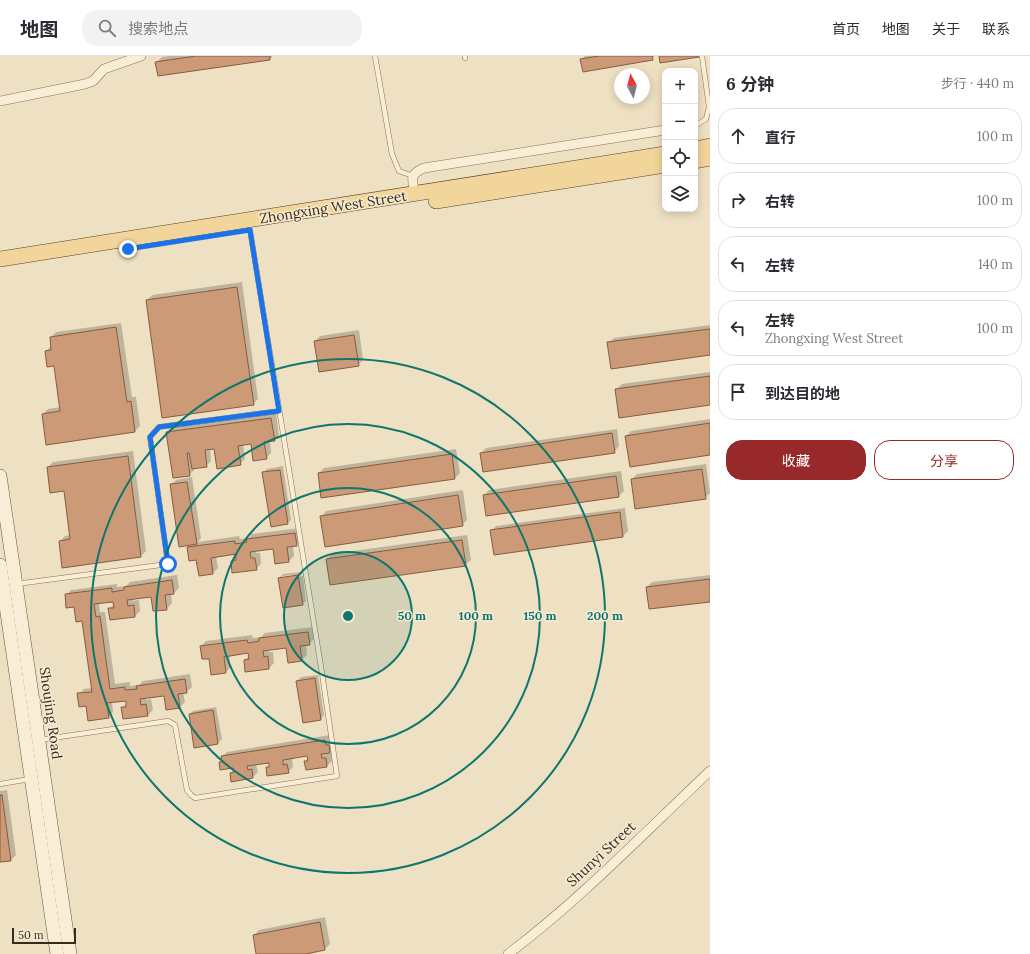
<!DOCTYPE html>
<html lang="zh">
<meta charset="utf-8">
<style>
:root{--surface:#fff;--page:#f2f2f3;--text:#2b2b33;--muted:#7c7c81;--line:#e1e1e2;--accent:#97292b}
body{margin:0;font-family:Lora,"Noto Sans SC",serif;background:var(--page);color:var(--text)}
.controls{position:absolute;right:12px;top:12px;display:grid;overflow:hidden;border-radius:8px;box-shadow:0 2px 10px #0003}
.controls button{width:36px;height:36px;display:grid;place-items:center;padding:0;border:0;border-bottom:1px solid var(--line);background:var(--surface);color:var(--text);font:20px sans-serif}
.compass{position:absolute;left:614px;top:12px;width:36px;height:36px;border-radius:50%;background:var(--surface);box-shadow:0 2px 10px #0003;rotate:353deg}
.scale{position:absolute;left:12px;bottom:10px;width:64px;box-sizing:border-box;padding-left:4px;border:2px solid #382a1d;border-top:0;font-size:11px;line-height:14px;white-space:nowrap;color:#382a1d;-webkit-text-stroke:3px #f6ebd2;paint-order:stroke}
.stop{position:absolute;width:12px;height:12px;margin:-9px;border:3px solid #1a73e8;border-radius:50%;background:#fff}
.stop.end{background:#1a73e8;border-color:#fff;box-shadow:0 1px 4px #0008}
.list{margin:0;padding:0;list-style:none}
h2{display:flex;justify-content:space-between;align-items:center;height:52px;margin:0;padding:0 16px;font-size:17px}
h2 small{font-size:13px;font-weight:400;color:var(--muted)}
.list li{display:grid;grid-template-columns:26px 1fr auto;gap:12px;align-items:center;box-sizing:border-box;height:56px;margin:0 8px 8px;padding:0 8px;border:1px solid var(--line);border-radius:16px}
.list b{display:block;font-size:15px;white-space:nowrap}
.list p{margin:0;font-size:13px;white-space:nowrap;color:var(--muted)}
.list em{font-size:13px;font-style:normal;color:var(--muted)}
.actions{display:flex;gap:8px;padding:12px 16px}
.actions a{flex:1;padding:9px 0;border:1px solid var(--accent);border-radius:16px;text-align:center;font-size:14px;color:var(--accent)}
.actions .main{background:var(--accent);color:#fff}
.icon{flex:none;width:22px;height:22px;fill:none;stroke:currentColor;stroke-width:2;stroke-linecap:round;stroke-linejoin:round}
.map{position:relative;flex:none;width:710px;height:898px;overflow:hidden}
header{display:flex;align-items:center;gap:24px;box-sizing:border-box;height:56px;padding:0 20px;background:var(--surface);border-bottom:1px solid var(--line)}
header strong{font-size:19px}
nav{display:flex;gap:22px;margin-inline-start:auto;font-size:14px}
.search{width:280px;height:36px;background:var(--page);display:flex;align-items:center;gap:10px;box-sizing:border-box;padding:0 14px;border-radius:16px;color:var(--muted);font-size:15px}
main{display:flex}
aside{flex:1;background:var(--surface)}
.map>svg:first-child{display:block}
.shadow{fill:#0003}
.building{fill:#cd9a78;stroke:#875b3f}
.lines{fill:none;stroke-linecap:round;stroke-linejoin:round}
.lane-casing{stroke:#887259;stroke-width:5.5}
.street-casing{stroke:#887259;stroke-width:10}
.secondary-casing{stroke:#6a533c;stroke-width:14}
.primary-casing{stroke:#56402e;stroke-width:16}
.lane{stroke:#f9eed5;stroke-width:4.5}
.street{stroke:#f9eed5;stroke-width:9}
.secondary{stroke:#f9eed5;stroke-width:13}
.primary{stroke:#f2d59a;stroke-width:15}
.route{stroke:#1a73e8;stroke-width:5}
.ring{fill:none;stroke:#0f766e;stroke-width:2}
.labels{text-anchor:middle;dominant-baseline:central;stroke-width:3;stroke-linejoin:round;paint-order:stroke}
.street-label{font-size:14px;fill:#382a1d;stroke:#f6ebd2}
.centre{fill:#0f766e;stroke:#f6ebd2;stroke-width:2}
.ring-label{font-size:12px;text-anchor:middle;font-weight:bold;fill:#0f766e;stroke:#f6ebd2;stroke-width:3;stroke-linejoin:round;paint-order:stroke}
</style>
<header>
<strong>地图</strong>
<div class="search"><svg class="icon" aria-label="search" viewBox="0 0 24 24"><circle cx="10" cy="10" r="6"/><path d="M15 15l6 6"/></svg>搜索地点</div>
<nav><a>首页</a><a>地图</a><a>关于</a><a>联系</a></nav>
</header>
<main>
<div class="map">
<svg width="710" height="898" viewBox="0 0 710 898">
<rect width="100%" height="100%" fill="#eee0c2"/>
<g class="shadow">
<path d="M169,0H273L270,3L157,6L162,1Z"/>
<path d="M585,0H655L652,3L581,4Z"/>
<path d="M242,226L258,343L253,348L147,244L152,239Z"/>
<path d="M121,267L132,341H136L140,370L135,375L47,388L43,358L48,353L61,351L55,309L46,295L51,290V281L56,276Z"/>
<path d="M710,269V298L609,287L614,282Z"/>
<path d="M359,274L363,304L358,309L315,285L320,280Z"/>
<path d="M710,316V348L617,333L622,328Z"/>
<path d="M276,357L279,379L274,384L270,385L271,397L266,402L252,387L243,388L245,403L240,408L215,392L210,393L211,405L206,410L194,411V414L189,419L168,377L173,371Z"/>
<path d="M710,363V398L626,380L631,375Z"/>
<path d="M617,373L619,390L614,396L481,397L486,392Z"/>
<path d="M456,393L460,417L455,422L319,417L324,412Z"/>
<path d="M133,395L146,495L141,500L60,485L65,480L71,479L65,434L48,411L53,406Z"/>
<path d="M706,408L710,437L705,442L632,423L637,418Z"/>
<path d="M283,410L291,464L287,467L263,417L267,413Z"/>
<path d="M621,415L624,435L619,440L487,459L484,439L489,434Z"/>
<path d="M192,421L201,482L198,486L239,480L240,483L249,482L252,478L300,472L302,484L296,489L293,490L294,500L289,505L276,507L274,492L256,495V497H260L261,508L256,513L232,505L237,500L236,497L216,500L218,512L213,517L197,503L188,491L192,488L171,429L176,424Z"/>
<path d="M463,434L467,464L462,469L321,461L326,455Z"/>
<path d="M625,452L628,475L623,480L494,498L491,475L496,470Z"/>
<path d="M467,479L471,504L465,509L327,503L332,498Z"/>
<path d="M302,516V518L282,520V522L303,520L306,545L302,548L279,522L283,518Z"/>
<path d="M177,519L179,532L174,537H171L172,547L167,553L152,540L133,542V545L139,544L140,555L135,560L109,553L114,548V545L99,547L100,556H105L115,628L130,626V630L139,629L143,625L190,618L192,631L186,636H183L185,646L179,652L165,639L146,641V644L151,643L153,654L148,659L122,652L127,647L126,644L112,646L113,656L108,662L87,649L79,638L84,633L92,632L83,564L66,539L71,534L117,528V531L126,530L130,526Z"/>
<path d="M710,519V545L647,531L652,526Z"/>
<path d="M313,571L314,583L309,588L306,589L307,599L302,604L286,591L268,594L269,596H273L274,607L269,612L246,615L245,604L250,599L249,596L229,599L231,611L226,616L210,601L201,590L206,585L252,579L253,582L261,581L265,577Z"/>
<path d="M318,619L324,659L321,663L297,625L301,621Z"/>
<path d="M216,651L222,683L218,687L195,690L190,658L193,655Z"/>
<path d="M330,679L335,691L328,698L331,697L332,705L327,710L307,713L305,706L308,702V699L292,702L293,711L288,716L267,712L270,709L269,706L256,708L258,716L253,721L231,717L234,714V711L220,707L223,704L222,701L227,696Z"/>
<path d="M7,734L16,799L11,804L0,805V735Z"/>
<path d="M325,861L330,888L325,893L301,898H257L254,879L259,874Z"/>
</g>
<g class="building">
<path d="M196,0H270V4L158,20L155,6Z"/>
<path d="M599,0H652L653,4L583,16L580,3Z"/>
<path d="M659,0H698L699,1L660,7Z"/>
<path d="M237,231L254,349L162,362L146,244Z"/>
<path d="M116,271L127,346L131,345L135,376L46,389L42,358L60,355L54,310L47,311L45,295L51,294L50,281Z"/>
<path d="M710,273V299L611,313L607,286Z"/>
<path d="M354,279L359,310L319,316L314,285Z"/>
<path d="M710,320V349L619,362L615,333Z"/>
<path d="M271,362L275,385L264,386L267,403L253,405L251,388L238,390L241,409L217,413L214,393L205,394L207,411L192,413L189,397H187L190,420L173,422L166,376Z"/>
<path d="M710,367V399L630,411L625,380Z"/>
<path d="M612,377L615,397L483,416L480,397Z"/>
<path d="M452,398L455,423L321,442L318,417Z"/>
<path d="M128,400L141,501L62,512L59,485L70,483L64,435L50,437L47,411Z"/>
<path d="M702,413L706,443L635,453L631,423Z"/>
<path d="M280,414L288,468L271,471L262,416Z"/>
<path d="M616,420L619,441L486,460L483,439Z"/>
<path d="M187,426L197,488L179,491L170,428Z"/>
<path d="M458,439L463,470L325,491L320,460Z"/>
<path d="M620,456L623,481L494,499L490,474Z"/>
<path d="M295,477L297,490L287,491L289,506L275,508L273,493L250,496L251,502H255L257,514L232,517L231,505L236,504V498L211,502L213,518L199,520L196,504L189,505L187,491L235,485V488L247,486L246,483Z"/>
<path d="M462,484L466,510L330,529L326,503Z"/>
<path d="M298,519L303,549L283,552L278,522Z"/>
<path d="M710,523V546L649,553L646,531Z"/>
<path d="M172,524L174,538L165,539L167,554L153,555L151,541L127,544L128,550L134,549L135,561L110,564L108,552H114L113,546L94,548L96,561L100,560L110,633L125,631V634L137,633L136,630L185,623L187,637L178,638L180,652L166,654L164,640L140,643L141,649L146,648L148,660L123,663L121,651H126V645L107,647L109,662L88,665L86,650L79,651L77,637L92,636L82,565L76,566L74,551L66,552L65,538L112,532V536L124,534V531Z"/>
<path d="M308,576L310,589L300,590L302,605L288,607L286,592L263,595L264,601L268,600L269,613L245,616L244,604L249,603L248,597L224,601L226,617L211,619L209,603H202L200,590L247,584L248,587L259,585V582Z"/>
<path d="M315,622L321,664L303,667L296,625Z"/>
<path d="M213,654L218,688L194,692L189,658Z"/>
<path d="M325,684L326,689H329L330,697L321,698L322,702H326L327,711L306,714L304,705H308L307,700L283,704V709L287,708L289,717L267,720L266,711H269V707L247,710L248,714L252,713L253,722L231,726L230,717L234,716L233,712L220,714L219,706H222L221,700Z"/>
<path d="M0,739H2L11,805L0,806Z"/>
<path d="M320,866L325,894L306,898H256L253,879Z"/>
</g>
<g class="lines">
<g class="lane-casing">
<g id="lane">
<path d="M375,0L392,98L399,115L413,120"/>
<path d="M465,0V2"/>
<path d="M695,70L706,63L709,51L702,0"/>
<path d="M16,528L168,508L150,381L159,371L279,355"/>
<path d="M39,684L168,665L175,669L187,734L191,739L195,742L337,720L322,617L250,174"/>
<path d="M0,728L30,723"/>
</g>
</g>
<g class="street-casing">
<g id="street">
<path d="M0,45L85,28L93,25L104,13L141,0"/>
<path d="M415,138C412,124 409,118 424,112L665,74"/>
<path d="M508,898C581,843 644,777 710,715"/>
</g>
</g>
<g class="secondary-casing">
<g id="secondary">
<path d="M0,420L70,898"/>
<path d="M0,509L57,898"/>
</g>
</g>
<g class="primary-casing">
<g id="primary">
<path d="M695,93L710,90"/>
<path d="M695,105L710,102"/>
<path d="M436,145L665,109"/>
<path d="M0,203L665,98"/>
</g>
</g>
<use href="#lane" class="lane"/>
<use href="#street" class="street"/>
<use href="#secondary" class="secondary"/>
<use href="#primary" class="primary"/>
</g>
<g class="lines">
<path class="route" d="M128,193L250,174L279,355L159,371L150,381L168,508"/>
</g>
<circle cx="348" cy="560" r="64" fill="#0f766e" fill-opacity=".12"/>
<g class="ring">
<circle cx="348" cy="560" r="64"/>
<circle cx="348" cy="560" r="128"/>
<circle cx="348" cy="560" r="192"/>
<circle cx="348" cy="560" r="257"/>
</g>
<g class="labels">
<g class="street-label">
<text transform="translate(333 151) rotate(-9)">Zhongxing West Street</text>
<text transform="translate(51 657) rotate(82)">Shoujing Road</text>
<text transform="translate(601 798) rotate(-43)">Shunyi Street</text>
</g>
</g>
<circle cx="348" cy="560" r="6" class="centre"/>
<g class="ring-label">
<text x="412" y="564">50 m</text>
<text x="476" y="564">100 m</text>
<text x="540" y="564">150 m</text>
<text x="605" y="564">200 m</text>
</g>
</svg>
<div class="controls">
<button>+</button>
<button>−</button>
<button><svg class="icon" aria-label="locate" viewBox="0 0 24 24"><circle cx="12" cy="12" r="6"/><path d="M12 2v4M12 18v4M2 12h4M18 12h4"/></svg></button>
<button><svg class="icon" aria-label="layers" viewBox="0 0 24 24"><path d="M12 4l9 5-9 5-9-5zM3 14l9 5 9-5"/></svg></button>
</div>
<svg class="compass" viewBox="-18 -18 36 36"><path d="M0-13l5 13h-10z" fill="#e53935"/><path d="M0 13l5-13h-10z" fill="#7c7c81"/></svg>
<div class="scale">50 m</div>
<div class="stop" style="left:168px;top:508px"></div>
<div class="stop end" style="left:128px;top:193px"></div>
</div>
<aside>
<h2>6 分钟<small>步行 · 440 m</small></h2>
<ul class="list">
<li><svg class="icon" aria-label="ahead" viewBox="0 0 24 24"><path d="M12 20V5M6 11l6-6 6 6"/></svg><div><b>直行</b></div><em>100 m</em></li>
<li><svg class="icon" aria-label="right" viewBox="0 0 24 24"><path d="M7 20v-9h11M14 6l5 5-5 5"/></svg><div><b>右转</b></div><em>100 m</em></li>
<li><svg class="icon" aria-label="left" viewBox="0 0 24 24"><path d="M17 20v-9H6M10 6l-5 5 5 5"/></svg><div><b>左转</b></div><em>140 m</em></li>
<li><svg class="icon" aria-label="left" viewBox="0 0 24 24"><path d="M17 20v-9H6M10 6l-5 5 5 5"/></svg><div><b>左转</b><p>Zhongxing West Street</p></div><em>100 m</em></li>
<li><svg class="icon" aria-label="arrive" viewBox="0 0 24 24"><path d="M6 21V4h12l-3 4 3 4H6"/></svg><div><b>到达目的地</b></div></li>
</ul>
<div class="actions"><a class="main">收藏</a><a>分享</a></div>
</aside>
</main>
